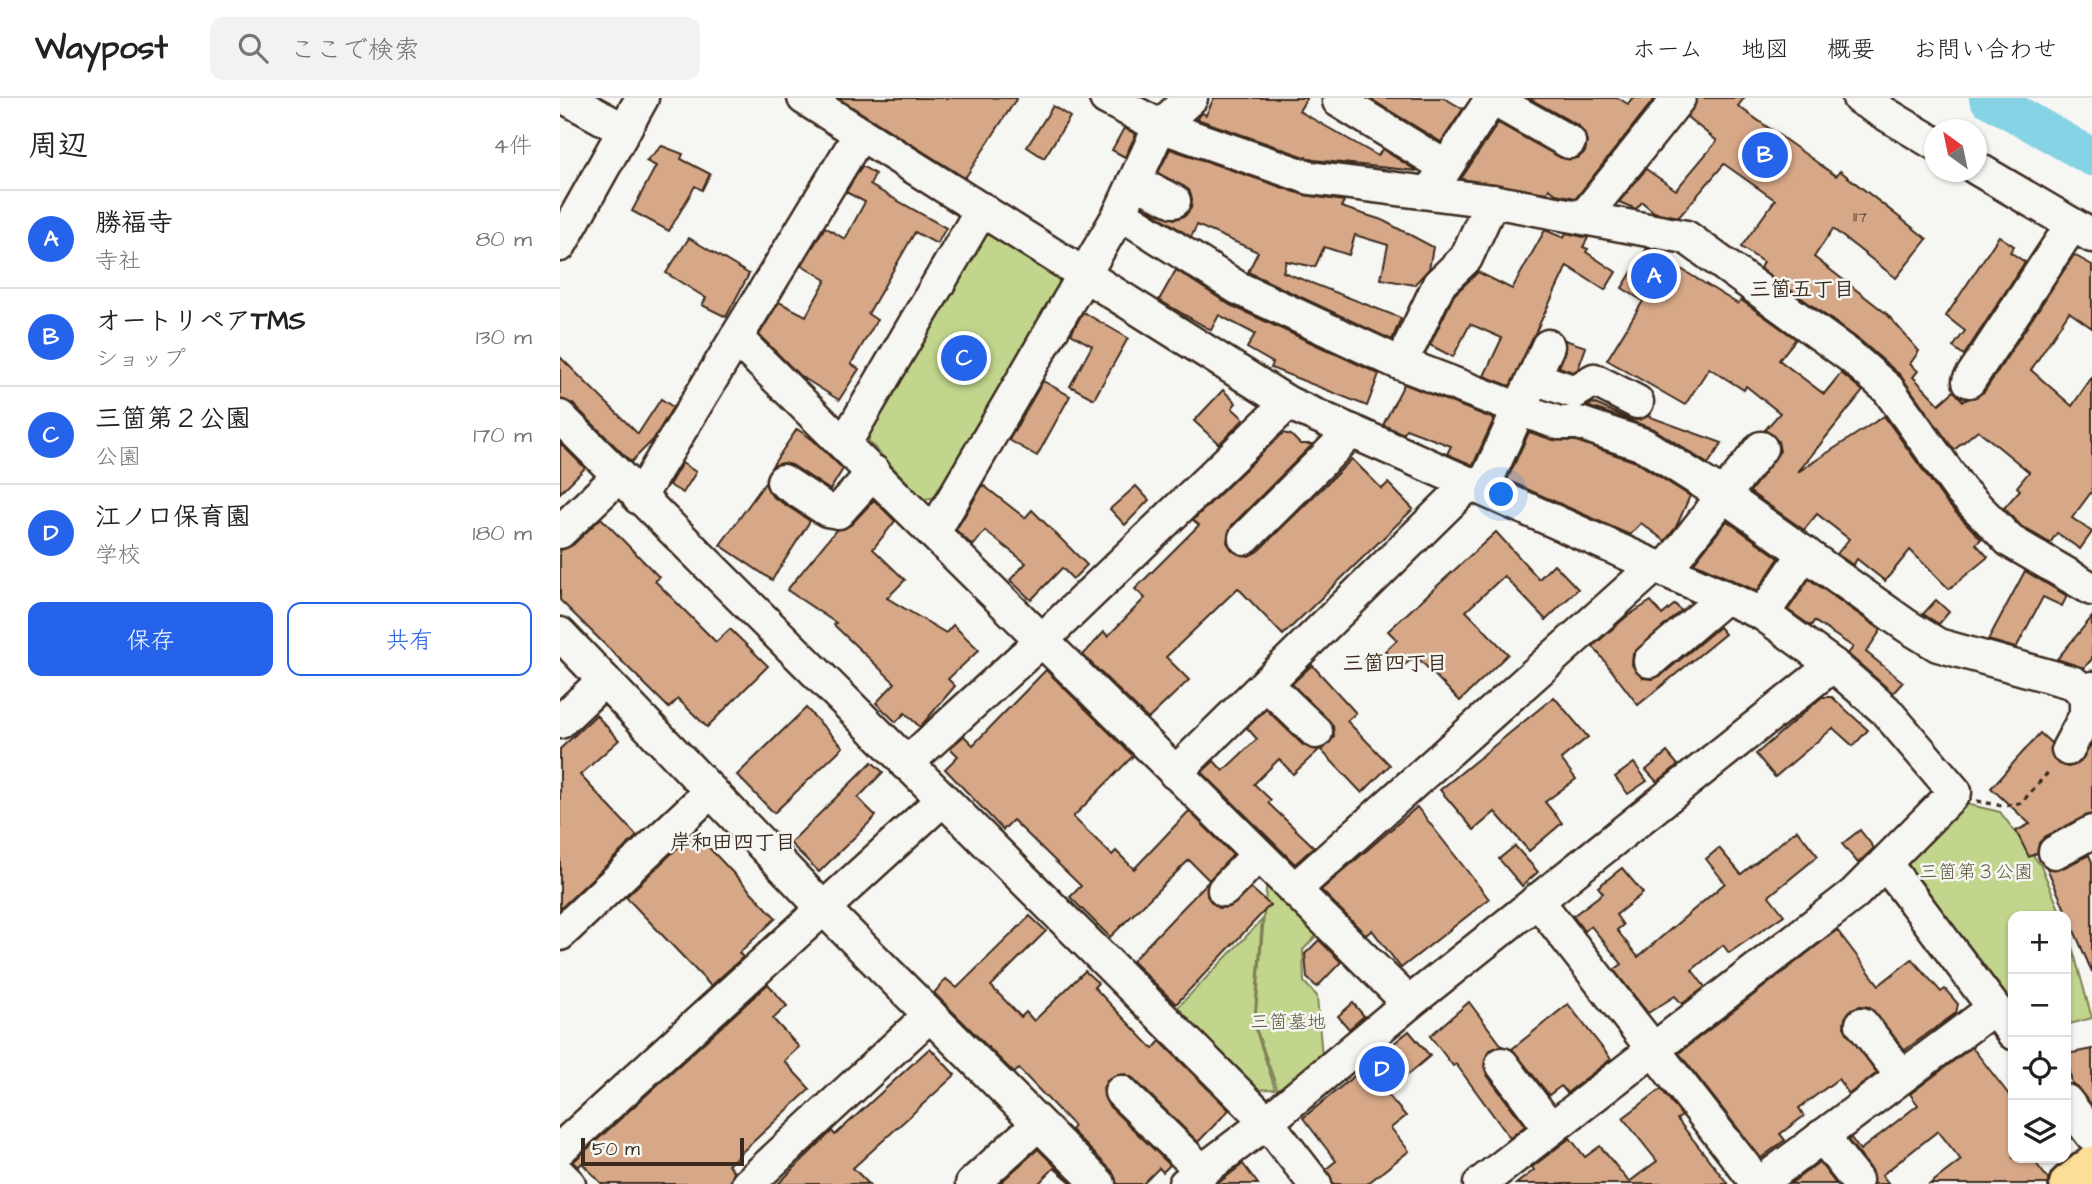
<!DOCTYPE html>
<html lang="ja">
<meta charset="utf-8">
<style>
:root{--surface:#fff;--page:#f2f2f2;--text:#222;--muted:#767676;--line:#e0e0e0;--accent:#2563eb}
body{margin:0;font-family:"Architects Daughter","Klee One",sans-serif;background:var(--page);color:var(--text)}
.controls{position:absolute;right:21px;bottom:21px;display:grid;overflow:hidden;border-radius:14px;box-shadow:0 2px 5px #0004}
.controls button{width:63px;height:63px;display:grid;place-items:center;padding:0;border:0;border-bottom:2px solid var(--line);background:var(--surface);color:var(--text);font:35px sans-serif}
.compass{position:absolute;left:1364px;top:21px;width:63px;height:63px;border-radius:50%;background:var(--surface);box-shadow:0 2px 5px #0004;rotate:327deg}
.scale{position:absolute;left:21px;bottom:18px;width:163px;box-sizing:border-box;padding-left:7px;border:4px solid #3b2a1e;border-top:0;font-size:19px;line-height:24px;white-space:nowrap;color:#3b2a1e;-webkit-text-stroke:5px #f6f6f2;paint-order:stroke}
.you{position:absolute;left:942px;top:397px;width:24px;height:24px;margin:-18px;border:5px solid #fff;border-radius:50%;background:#1a73e8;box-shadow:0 0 0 10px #1a73e833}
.badge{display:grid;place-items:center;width:46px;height:46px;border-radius:50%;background:var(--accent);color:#fff;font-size:23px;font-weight:700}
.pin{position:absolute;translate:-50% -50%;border:4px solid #fff;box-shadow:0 2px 7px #0006}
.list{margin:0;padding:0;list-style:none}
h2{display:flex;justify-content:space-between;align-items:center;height:91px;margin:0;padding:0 28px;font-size:30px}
h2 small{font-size:23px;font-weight:400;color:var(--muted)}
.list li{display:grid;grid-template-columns:46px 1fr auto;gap:21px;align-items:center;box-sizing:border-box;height:98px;padding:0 28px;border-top:2px solid var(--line)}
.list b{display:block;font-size:26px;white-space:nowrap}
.list p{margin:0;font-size:23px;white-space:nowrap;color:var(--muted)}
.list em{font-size:23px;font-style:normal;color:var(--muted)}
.actions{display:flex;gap:14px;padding:21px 28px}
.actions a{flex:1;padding:16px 0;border:2px solid var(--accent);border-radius:14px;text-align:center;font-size:24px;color:var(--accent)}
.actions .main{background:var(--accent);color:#fff}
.icon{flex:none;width:38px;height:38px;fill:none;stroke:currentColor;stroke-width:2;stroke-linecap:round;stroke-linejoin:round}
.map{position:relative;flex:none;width:1532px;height:1086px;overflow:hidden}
header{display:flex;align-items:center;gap:42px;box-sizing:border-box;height:98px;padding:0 35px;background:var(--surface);border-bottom:2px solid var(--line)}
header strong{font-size:33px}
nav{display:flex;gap:38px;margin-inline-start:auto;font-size:24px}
.search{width:490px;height:63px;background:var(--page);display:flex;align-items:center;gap:18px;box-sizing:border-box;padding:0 24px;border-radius:14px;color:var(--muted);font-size:26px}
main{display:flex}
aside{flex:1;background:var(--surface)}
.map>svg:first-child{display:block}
.green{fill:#c1d68c;stroke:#7e8055;stroke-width:2}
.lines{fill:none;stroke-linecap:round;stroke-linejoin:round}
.river{stroke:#86d3e5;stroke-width:38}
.building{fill:#d7a888;stroke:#3b2a1e;stroke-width:2}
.minor-casing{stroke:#3b2a1e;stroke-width:37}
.major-casing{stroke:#3b2a1e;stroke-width:44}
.path{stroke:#3b2a1e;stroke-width:3.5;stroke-dasharray:5 5;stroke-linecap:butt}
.minor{stroke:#f6f6f2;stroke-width:32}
.major{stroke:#fcde96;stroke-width:38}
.labels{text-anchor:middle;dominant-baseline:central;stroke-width:5;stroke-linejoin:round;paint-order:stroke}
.number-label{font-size:16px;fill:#624a38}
.park-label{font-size:19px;fill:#5c553a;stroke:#f6f6f2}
.neighbourhood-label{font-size:21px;font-weight:bold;fill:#3b2a1e;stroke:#f6f6f2}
</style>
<header>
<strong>Waypost</strong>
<div class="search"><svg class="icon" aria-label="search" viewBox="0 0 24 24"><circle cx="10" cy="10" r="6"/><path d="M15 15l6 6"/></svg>ここで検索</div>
<nav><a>ホーム</a><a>地図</a><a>概要</a><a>お問い合わせ</a></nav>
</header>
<main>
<aside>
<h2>周辺<small>4件</small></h2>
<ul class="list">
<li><span class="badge">A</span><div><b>勝福寺</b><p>寺社</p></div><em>80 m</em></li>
<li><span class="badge">B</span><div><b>オートリペアTMS</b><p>ショップ</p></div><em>130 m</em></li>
<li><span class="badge">C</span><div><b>三箇第２公園</b><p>公園</p></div><em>170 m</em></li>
<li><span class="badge">D</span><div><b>江ノ口保育園</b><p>学校</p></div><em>180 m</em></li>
</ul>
<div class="actions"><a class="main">保存</a><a>共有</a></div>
</aside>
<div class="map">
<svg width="1532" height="1086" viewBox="0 0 1532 1086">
<rect width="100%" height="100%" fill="#f6f6f2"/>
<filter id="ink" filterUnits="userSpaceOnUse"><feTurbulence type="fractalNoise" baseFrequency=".0143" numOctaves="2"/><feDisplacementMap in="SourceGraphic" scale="14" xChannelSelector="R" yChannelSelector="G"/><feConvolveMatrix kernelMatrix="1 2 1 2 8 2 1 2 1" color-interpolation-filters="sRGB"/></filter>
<g filter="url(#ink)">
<g class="green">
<path d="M434,132L496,176L502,194L380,399L363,401L309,344L308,327L416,137Z"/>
<path d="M1406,706L1440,714L1481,768L1502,818H1453V920L1347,775L1350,759Z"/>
<path d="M707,780L760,834L743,852L744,884L757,898L762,960L718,993L695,927Z"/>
<path d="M702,822L694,927L715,991L691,992L618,909Z"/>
<path d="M1506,827L1532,920L1506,927Z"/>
</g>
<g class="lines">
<path class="river" d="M1428,0L1532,59"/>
</g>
<g class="building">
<path d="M278,0H457L405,80Z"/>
<path d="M654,0H747L739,13L818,58L822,51L857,73L754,62L637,21L642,15L646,17Z"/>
<path d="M809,0H884L903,11L881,44Z"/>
<path d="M968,0H1058L1068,6L1072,0H1095L1016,100L996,96L989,91L987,95L901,81L938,25L1001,60H1018L1025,54L1027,43L1019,28Z"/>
<path d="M1137,0H1184L1178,8L1276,78L1280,73L1367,141L1336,180L1273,131L1254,159L1327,216L1359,253L1350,266L1358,273L1353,279L1379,306L1394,293L1403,303L1424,294L1514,157L1532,167V230L1509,214L1471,272L1512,308L1532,279V393L1512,420L1532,434L1520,451L1497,435L1490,445L1461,428L1444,410L1460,392L1457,389L1469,374L1418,332L1394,352L1340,277L1301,243L1200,170L1203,164L1181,149L1215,102L1164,66L1119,119L1094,114L1082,104L1076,111L1059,104L1086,71L1116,92L1157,43L1127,19Z"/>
<path d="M493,8L510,19L484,60L467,49Z"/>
<path d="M564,30L576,36L565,59L552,52Z"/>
<path d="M102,48L123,56L121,61L150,76L142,92L135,88L109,133L72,113L96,68L86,63Z"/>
<path d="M610,51L744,97L784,103L781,109L822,122L873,149L869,171L854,187L821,181L828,147L795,137L789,157L764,149L755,169L726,163L723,174L841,220L832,242L688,174L698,154L637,127L631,139L588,111L615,121L625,118L631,110L632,101L629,92L598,75Z"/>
<path d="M302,68L315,76L310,87L386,130L377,146L355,134L308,216L317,222L291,266L299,271L279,302L239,277L199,237L219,204L246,218L266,182L242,167L265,129L285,141L305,104L286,94Z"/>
<path d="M985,132L1004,140L1006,135L1028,140L1023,149L1028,151L1026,154L1056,174L1045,192L1007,168L950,288L924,278L942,240L910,226L893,259L870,247L894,197L918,174L952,191Z"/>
<path d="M1439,138L1454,148L1450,154L1465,164L1404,257L1393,249L1405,233L1386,218Z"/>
<path d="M129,140L189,176L166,219L142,207L146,200L106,175Z"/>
<path d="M1087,150L1178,206L1181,202L1236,241L1219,262L1264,296L1281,275L1303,293L1238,374L1324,318L1386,404L1421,441L1416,446L1428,459L1389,491L1350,452L1325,483L1297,461L1293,467L1277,456L1289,441L1257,416L1244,432L1190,394L1220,353L1218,343L1205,332L1220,315L1186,288L1184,292L1149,270L1125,307L1047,262L1083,203L1062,190Z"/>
<path d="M616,172L670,207L819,276L807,308L711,270L713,265L687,250L695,236L659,217L651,232L599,202Z"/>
<path d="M523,214L568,240L534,301L510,288L532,248L511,236Z"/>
<path d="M1005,242L1026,249L1018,271L1013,274L999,269L1005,255Z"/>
<path d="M0,259L78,336L101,301L113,309L93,342L71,364L13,306L0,301Z"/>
<path d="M483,283L510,298L477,358L449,342Z"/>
<path d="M844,286L934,321L913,367L887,356L891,348L846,331L844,336L823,327Z"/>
<path d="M663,292L676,305L672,310L684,321L659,346L634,323Z"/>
<path d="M1033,305L1069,321L1079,322L1088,318L1162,345L1148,366L1094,331L1027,308Z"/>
<path d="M237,331L253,342L283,371L270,392L232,367L223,365L212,368Z"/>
<path d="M969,334L993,342L1016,343L1076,364L1130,398L1116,429L1105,443L1081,425L1070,437L947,382Z"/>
<path d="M723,335L731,337L740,346H753L672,427L667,444L673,453L689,458L698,453L792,361L822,391L828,385L853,411L723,537L678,490L606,559L629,582L588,621L523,557L544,534L548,538L585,500L575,491L639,427L633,422Z"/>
<path d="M0,345L25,370L0,395Z"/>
<path d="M122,365L136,374L123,395L109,387Z"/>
<path d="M205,385L212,398L250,423L212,482L160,447Z"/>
<path d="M423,387L465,420L472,412L527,467L513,481L502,470L471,502L450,482L466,465L425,433L413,448L396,432Z"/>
<path d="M576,388L589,402L565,427L550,411Z"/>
<path d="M314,402L335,423L313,451L345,482L327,500L386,535L393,527L419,552L388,581L395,588L360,629L345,615L336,624L316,605L335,585L274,527L276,525L227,492L276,432L291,427Z"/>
<path d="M41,420L99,479L95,483L156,544L170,531L208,568L147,629L118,601L109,610L0,502V452L13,447Z"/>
<path d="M1167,423L1219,460L1197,493L1134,465Z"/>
<path d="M936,434L979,481L994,466L1018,491L986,522L944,478L906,513L948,556L900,603L856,558L842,569L825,553L837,542L828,533Z"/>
<path d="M1465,473L1507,498L1502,508L1483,499L1456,550L1428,542Z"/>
<path d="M1249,481L1321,532L1306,554L1343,584L1333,595L1288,556L1293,549L1254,523L1251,528L1228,512Z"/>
<path d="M1376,502L1389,514L1379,526L1363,516Z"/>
<path d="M1091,503L1102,517L1115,506L1121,513L1073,556L1072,567L1083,580L1093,581L1102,577L1159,529L1165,536L1078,607L1033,548L1066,519Z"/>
<path d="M1532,519V561L1524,570L1497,561Z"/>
<path d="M752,567L796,615L787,623L830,667L802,695L761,652L774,639L773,628L732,586Z"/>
<path d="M486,572L573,658L513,719L552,757L556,753L574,771L629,713L673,757L649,782L629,762L550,839L510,799L521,788L453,722L443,732L385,671L398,658L390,650L404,638L413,647Z"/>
<path d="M994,599L1028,639L1001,661L1016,681L985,704L1002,725L969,753L935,714L914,732L880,692Z"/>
<path d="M1262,599H1272L1308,632L1293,648L1273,630L1215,679L1196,656Z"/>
<path d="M246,610L283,649L214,715L177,677Z"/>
<path d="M706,611L743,647L759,652L733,676L719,661L694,686L711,702L708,705L754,749L735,766L642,674L654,663L663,673L697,641L687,630Z"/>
<path d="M36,617L59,642L20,677L77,738L0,811V651Z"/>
<path d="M1480,635L1491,645L1493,661L1508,669L1518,666L1532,645V716L1486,738L1479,745L1477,755L1469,759L1456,733L1470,726L1431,690Z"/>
<path d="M1107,654L1118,667L1097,684L1086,672Z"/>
<path d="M312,664L323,674L298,700L316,718L259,774L230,745Z"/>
<path d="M1074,665L1087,683L1068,696L1055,679Z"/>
<path d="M857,709L929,801L841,870L812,832L806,837L761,792Z"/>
<path d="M1237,732L1258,758L1209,798L1224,817L1169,855L1163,847L1132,872L1145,889L1122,906L1115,898L1088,915L1054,872L1062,866L1031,828L1024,833L1013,818L1043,795L1038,789L1062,770L1083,795L1056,817L1063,827L1057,832L1078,859L1165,785L1146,761L1159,750L1181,776Z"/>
<path d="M1300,732L1314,750L1298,765L1282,746Z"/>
<path d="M134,734L216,820L179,855L183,859L151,888L66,799Z"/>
<path d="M955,748L978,774L962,788L939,761Z"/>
<path d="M1529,757L1532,764V874L1487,770H1503Z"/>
<path d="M649,783L647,798L659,810L670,809L691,790L710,807L616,906L572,863Z"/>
<path d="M470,818L486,833L431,888L461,919L466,914L474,923L525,873L538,885L534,889L593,951L600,943L669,1012L638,1044L573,980L565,976L548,981L543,990L548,1007L610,1067L603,1074L599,1070L583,1086H557L552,1073L511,1032L514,1028L459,971L454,975L374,895L386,881L397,890Z"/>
<path d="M1277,832L1319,887L1352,861L1381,894L1385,891L1398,906L1396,915L1345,952L1310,909L1300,908L1291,911L1285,920L1284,929L1317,975L1289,996L1278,981L1239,1010L1244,1018L1220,1036L1225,1042L1201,1060L1119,955Z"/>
<path d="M759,842L781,864L757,889L747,880L745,856Z"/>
<path d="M208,886L227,908L213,921L239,949L224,963L250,991L168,1067L174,1074L170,1086H42L22,1065L18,1069L13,1064Z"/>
<path d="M909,904L942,948L930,952L924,968L927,977L965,1028L950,1040L896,966L893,968L870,938Z"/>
<path d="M793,905L804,918L789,931L778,918Z"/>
<path d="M1008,906L1051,961L1007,995L1001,988L989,997L952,951Z"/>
<path d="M849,933L870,958L826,995L846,1018L831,1030L849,1053L807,1086H773L766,1071L776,1063L743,1020Z"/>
<path d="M1412,949L1453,1002V1060H1472L1488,1081V1086H1370L1401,1062L1378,1033L1322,1077L1329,1086H1313L1311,1071L1288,1042L1291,1040L1300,1052L1358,1007L1350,996Z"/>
<path d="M370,950L395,977L293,1070L309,1086H218L272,1033L275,1037Z"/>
<path d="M1532,951V1007L1512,986L1507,956Z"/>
<path d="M1101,991L1122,1018L1117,1021L1168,1086H956L974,1072L972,1069L1010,1040L1025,1059L1040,1048L1069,1084L1097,1063L1063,1020Z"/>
<path d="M478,1051L513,1086L494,1070L478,1086H439Z"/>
<path d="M1259,1064L1276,1086H1230Z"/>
<path d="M683,1066L698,1086H657Z"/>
</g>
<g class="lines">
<g class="minor-casing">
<g id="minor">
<path d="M6,0L64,32"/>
<path d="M244,0L728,305L1203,516L1273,567L1325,612L1395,694L1294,796L920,1086"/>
<path d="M546,0L600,28L750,80L932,103L1126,139L1290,258L1328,291L1401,393L1450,443L1532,491"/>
<path d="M931,0L1009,44"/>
<path d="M1299,0L1374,45"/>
<path d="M779,3L886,69"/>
<path d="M1416,70L1532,138"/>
<path d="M574,84L614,103"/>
<path d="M875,86L932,0"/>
<path d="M560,115L678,190L837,264L970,315L999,325H1019L1084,347L1164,398L1347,528L1378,547L1514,585L1532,604"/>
<path d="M1024,119L1119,0"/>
<path d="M0,147L82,0"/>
<path d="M176,240L849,905"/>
<path d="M851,245L879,186L906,160L932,103"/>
<path d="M974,280L1015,294L1034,282L1077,304"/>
<path d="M1409,283L1512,127"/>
<path d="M0,319L707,1024L755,1086"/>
<path d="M285,345L422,111"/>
<path d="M223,383L267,412L278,414L314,374"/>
<path d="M923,390L988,248"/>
<path d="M79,400L300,36"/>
<path d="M0,434L59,378"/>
<path d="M374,434L560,115L600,28L631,0"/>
<path d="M685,440L792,333"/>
<path d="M1105,472L1201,350"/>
<path d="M1203,516L1245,455"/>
<path d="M0,536L262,809L539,1086"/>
<path d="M1090,563L1165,499"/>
<path d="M706,586L756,634"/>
<path d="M0,624L44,582"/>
<path d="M1508,651L1526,617V598L1532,590"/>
<path d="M346,666L482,542L728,305"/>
<path d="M615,675L910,385"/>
<path d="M1495,754L1532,734"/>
<path d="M1325,765L1453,935"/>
<path d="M664,792L698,757"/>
<path d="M734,792L1095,468"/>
<path d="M977,802L1198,1086"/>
<path d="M0,836L151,693"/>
<path d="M1302,926L1342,978"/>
<path d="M942,966L991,1031"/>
<path d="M561,994L642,1073"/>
<path d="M1506,1003L1532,1037"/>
<path d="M1262,1038L1296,1082"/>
<path d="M0,1051L382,702"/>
<path d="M0,1077L9,1086"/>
<path d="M188,1086L370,917"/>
<path d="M412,1086L478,1026"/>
<path d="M625,1086L707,1024L849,905L1273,567"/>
<path d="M1199,1086L1434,910"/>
</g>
</g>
<g class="major-casing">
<path id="major" d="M1509,1086L1532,1068"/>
</g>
<path class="path" d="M1417,703L1443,708L1461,705L1491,671"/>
<use href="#minor" class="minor"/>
<use href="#major" class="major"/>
</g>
</g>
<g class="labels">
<g class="number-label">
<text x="1300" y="119">117</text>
</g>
<g class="park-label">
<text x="1416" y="774">三箇第３公園</text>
<text x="728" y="924">三箇墓地</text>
</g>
<g class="neighbourhood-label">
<text x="1242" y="191">三箇五丁目</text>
<text x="835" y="565">三箇四丁目</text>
<text x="173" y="744">岸和田四丁目</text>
</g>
</g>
</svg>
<div class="controls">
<button>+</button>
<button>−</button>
<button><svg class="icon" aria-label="locate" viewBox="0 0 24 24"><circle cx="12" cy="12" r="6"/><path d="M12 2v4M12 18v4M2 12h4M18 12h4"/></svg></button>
<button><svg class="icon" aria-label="layers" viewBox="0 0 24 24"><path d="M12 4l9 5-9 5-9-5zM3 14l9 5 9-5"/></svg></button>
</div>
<svg class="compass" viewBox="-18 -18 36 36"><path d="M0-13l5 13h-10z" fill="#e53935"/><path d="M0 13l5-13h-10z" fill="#767676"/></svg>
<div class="scale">50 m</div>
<div class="you"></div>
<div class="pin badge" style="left:1094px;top:178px">A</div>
<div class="pin badge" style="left:1205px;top:57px">B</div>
<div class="pin badge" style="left:404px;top:260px">C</div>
<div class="pin badge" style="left:822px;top:971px">D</div>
</div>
</main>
